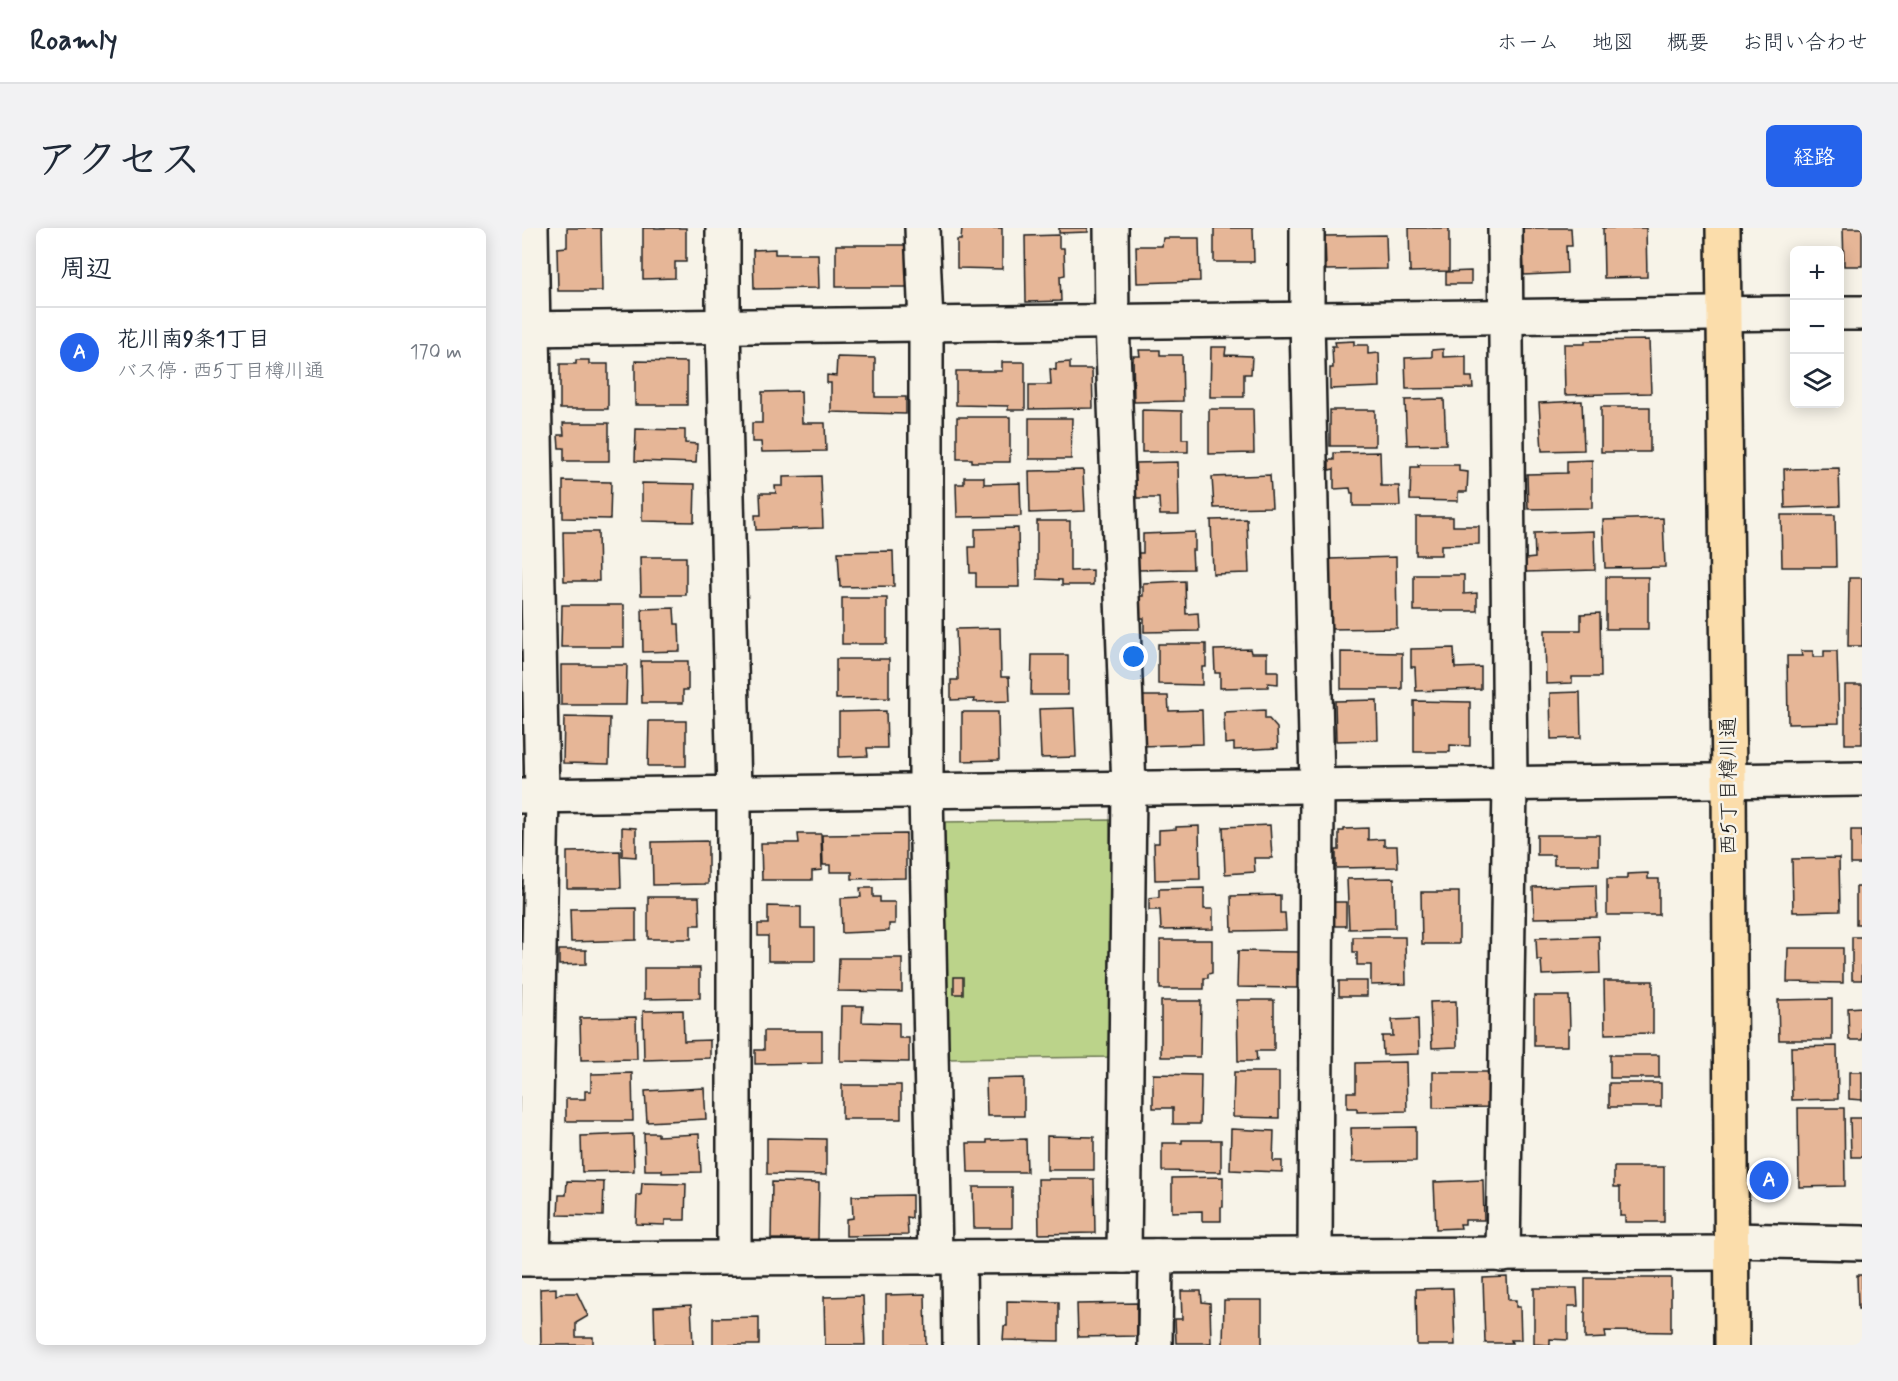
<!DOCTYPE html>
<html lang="ja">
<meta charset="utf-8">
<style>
:root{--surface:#fff;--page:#f2f2f3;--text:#1f2937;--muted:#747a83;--line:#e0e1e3;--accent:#2563eb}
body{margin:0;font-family:Mynerve,"Klee One",sans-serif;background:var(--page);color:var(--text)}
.controls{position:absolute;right:18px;top:18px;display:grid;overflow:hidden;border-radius:9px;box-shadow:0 3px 15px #0003}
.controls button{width:54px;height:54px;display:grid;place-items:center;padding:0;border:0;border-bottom:2px solid var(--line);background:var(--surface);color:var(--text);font:30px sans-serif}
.you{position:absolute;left:612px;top:429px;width:21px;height:21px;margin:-15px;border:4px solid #fff;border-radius:50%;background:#1a73e8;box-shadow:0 0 0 9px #1a73e833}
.badge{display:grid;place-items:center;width:39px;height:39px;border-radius:50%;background:var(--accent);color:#fff;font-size:20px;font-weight:700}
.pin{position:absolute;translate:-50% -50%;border:3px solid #fff;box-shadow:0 2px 6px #0006}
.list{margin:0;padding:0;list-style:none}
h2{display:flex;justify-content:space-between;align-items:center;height:78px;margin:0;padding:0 24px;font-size:26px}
h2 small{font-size:20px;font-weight:400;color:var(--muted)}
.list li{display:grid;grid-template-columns:39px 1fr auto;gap:18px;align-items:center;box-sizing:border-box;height:90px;padding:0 24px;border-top:2px solid var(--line)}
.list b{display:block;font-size:22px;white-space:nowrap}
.list p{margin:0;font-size:20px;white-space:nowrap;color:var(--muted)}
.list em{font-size:20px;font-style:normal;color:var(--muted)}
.icon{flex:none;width:33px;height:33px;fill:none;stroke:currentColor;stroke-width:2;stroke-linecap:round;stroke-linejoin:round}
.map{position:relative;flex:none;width:1340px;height:1117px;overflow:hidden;border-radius:9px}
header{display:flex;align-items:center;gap:36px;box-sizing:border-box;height:84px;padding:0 30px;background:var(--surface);border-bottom:2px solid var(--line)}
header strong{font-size:28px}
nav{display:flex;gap:33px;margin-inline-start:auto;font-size:21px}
.intro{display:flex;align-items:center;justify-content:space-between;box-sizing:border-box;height:144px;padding:0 36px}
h1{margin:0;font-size:42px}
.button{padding:15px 27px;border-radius:9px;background:var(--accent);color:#fff;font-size:21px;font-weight:700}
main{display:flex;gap:36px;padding:0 36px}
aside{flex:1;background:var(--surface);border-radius:9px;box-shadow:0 3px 15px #0003}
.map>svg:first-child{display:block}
.green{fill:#bbd38a;stroke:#6c7853;stroke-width:1.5}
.building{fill:#e6b697;stroke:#1c1c1c;stroke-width:1.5}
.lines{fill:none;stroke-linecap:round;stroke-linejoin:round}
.minor-casing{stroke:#1c1c1c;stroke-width:38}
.major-casing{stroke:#1c1c1c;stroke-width:38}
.minor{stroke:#f7f3e8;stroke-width:33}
.major{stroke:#fbddab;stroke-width:33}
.labels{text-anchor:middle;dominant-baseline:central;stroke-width:5;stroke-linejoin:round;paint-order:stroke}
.street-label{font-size:21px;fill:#1c1c1c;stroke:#f7f3e8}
</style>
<header>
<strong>Roamly</strong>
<nav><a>ホーム</a><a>地図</a><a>概要</a><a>お問い合わせ</a></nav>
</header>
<div class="intro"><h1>アクセス</h1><a class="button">経路</a></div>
<main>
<aside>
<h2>周辺<small></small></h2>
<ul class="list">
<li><span class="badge">A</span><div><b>花川南9条1丁目</b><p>バス停 · 西5丁目樽川通</p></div><em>170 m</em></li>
</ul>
</aside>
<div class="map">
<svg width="1340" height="1117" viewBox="0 0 1340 1117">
<rect width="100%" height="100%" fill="#f7f3e8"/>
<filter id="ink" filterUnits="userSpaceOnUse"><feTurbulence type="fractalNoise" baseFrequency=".0167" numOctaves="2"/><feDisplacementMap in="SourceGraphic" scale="12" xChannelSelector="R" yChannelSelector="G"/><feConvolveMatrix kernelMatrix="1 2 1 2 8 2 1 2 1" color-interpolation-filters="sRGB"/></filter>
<g filter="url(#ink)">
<path class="green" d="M588,592L592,829L422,831L418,594Z"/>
<g class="building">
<path d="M45,0H79L80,63H36L35,20L45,19Z"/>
<path d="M121,0H164V34H153V50L121,51Z"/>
<path d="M440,0H480V41L435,40V12H439Z"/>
<path d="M537,0H566V4L537,5Z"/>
<path d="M692,0H731L732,34H692Z"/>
<path d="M887,0H927V43L888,44Z"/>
<path d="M997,0H1049L1050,18H1044L1045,45L1002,47L1000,2Z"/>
<path d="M1081,0H1124L1125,49L1082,50Z"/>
<path d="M1321,0H1340V38H1322Z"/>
<path d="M537,7V20H542L543,47L538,48L539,73L504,74L503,8Z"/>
<path d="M864,7L865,41L804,42L803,8Z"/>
<path d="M641,10H677L678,53L615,55L614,18H640Z"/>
<rect x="314" y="17" width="71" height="42"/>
<path d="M253,21V26H296L297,60L232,61L231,22Z"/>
<path d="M949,43V56H924V44Z"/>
<path d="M1127,112L1129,165L1043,167L1042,116H1063V113Z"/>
<path d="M832,113V117H846V126L857,125L858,159L808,161V140H811L810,118H814L813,114Z"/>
<path d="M689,119H704L703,127L730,128L729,146H722V169H688Z"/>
<path d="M921,121V129L944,128V149H950L951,160L884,161L883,130L910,129V122Z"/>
<path d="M617,122H638V127H660L661,173L612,174L611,128H618Z"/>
<path d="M315,129L353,130V169H384V186L309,184V155H305V147L314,148Z"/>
<path d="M54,132H67V136H86V181H38V136H54Z"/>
<path d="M113,133L165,134V177H113Z"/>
<path d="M480,134H503V182H486V178L434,177V143H480Z"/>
<path d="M548,134V141H570L571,180L507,181V157H529L528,141L534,142V135Z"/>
<path d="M279,163L280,195H303L304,223L240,224L239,214H230V195H240V164Z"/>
<path d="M922,171L924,216L885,217L883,172Z"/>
<path d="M1060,173L1062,222L1020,223L1017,175Z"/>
<rect x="1079" y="179" width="49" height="45"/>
<path d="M687,181H731L732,225L687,226Z"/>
<path d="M620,182L660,183V211H666V224H620Z"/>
<rect x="808" y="182" width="45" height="36"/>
<path d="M435,189H488V234H450V231H435Z"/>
<path d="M507,190H550L549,231H507Z"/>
<path d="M41,195H87V233H42V220H37L36,207H42Z"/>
<path d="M114,201L163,202V215L175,216L174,235L113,233Z"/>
<path d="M858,224L859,258H877L878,278H831V265H829L828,260L812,261V241L807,242V232H812V225Z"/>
<path d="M1070,232V280L1006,281L1005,246L1045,245V233Z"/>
<path d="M656,234L657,287H638L637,270H614L613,235Z"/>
<path d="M896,237H937V243L946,244L945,264H936V273L888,272L889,239H897Z"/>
<path d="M1317,240L1318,278L1263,280L1262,241Z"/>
<path d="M561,242L563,283L508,285L507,243Z"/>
<path d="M748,247L750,279L692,280L690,249Z"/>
<path d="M299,248L301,300L234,302L233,287H239L238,265H254L253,258H261V249Z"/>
<path d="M442,249H462V256L498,255L499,288L435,289L434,256H442Z"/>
<path d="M41,253L89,254L88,291L41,290Z"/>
<path d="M120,255L173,256L172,294L120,293Z"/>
<path d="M1259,287H1313L1314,339H1260Z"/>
<path d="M894,289H931V298H957V316L919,317V327H894Z"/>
<path d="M1141,290L1143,339L1083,340L1081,292Z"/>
<path d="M725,291L727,345L691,346L689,292Z"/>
<path d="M515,293H548V343L571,342V357H540V352L515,351Z"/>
<path d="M496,300L497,359H454V345H448L447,319H453V301Z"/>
<path d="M1072,303L1073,342L1004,344V331L1013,330L1012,305Z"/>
<path d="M41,304H76L77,353H42Z"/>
<path d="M673,304V322H670L671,341L615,342L614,325H621V306Z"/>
<path d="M371,323L372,358L318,359L316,324Z"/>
<path d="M118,329H164V367H119Z"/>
<path d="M874,329L875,400L809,401L807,331Z"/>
<path d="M892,347H942V366L955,365V383H892Z"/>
<rect x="1084" y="349" width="42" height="52"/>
<path d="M1327,350H1340V418H1326Z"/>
<path d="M663,353L664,386L676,385L677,403L622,404V390H616L615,368H621V355Z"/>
<rect x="320" y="370" width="45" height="46"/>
<path d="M40,377H102V419H39Z"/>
<path d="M152,380L153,396H157L158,423L121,424L120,381Z"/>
<path d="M1078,385L1079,449H1050V455L1024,456L1023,402H1059V386Z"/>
<path d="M478,400L479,449H487L488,473L452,474L453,471L429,472V452H436L434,401Z"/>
<path d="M636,416H684V439H680V457L636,456Z"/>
<path d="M932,420L933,440L959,439V461L894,463L893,439H889V421Z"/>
<path d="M728,421L729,425H745V443H756V456L746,455V459L698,460V445H693L692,422Z"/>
<path d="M1279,423H1291V429H1302V423H1315L1317,495L1266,496L1265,428H1280Z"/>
<path d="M819,424L880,425V461H819Z"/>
<path d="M510,427H546V467H509Z"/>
<path d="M314,431H367V470L314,471Z"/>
<path d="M119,433H166V462H161V475H120Z"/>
<path d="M39,437H105L104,477H39Z"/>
<rect x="1323" y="457" width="17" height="59"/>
<path d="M1058,464L1059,510L1029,511L1028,465Z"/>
<path d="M618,468H646L647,483L680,482L681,516L619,518Z"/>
<path d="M855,472L856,512L814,513L813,473Z"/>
<path d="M892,473L948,474V518L928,517V524H892Z"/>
<path d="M552,480L554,529L519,530L517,481Z"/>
<path d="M743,482V491H747L755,500L756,520L712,522V515L703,516L702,484Z"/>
<path d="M364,483L365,520H345L346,528L317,529V484Z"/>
<path d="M440,484H476L477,532L440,533Z"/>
<path d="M42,489L88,490L87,536L41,535Z"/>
<path d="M127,493H164V538H126Z"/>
<path d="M748,597L750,630H732L733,644L703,646L701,599Z"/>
<path d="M677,598L678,651L633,652L632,615H637V602L654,601V599Z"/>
<path d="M100,599L114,600V629L100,628Z"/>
<path d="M846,600V612L862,611V618H875L876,639L814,640V622H817V603H822V601Z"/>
<rect x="1329" y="602" width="11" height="34"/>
<path d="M276,606H299L300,642L290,643V652H240L239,615H277Z"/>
<path d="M384,606V650L330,651V644H308V637H301L300,607Z"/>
<path d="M1015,607H1077V637H1032V627H1015Z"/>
<path d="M186,613V656L131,657L130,614Z"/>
<path d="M98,623L99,660H45V624Z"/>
<path d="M1317,630L1318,683L1271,684L1270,631Z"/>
<path d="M1126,645V651H1137V687H1085V651H1105V646Z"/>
<path d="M872,650L873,700L827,701L825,651Z"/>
<path d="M1074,657L1075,689L1012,690L1011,659Z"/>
<rect x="1334" y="659" width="6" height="37"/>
<path d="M338,660H351V669H358V674H373V696H367V703L320,705L319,670L339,669Z"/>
<path d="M682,660V681H691V701L639,702L638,682H627V670L637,669V661Z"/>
<path d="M899,664H937V716H900Z"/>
<path d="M758,667V685H763L764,702L710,703L709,668Z"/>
<path d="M126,669H177L178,697H169V711H126Z"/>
<path d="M812,674H824V698H811Z"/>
<path d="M246,678L279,679V700H293V733H246V708H236V696H246Z"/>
<path d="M114,680V712L49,714L48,681Z"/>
<path d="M1077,708L1078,745L1020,747L1019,732H1015L1014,710Z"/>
<path d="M831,709H883L884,756L849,757V737H835V724H831Z"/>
<rect x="1330" y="709" width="10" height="43"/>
<path d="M638,712H690V745L686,746V750H682V761H638Z"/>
<path d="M1266,720H1321V755L1265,754Z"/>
<path d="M37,722H64V736L37,737Z"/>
<path d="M716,723L781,724V741H775V760L715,759Z"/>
<path d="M317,730H380V764L316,763Z"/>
<path d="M122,740H178V770L122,771Z"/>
<rect x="432" y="749" width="9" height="17"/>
<rect x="817" y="753" width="28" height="15"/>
<path d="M1082,753H1131V805L1083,806Z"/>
<path d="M1012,768H1047L1048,801H1046V818H1012Z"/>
<path d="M1310,771V812H1257L1256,772Z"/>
<path d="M715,772H752V823H734L735,833H716Z"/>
<path d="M639,773H679L678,829H639Z"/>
<path d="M934,773L935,819L910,820L908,774Z"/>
<path d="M319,778H341L340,794L377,795V810H387V834L318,833Z"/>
<path d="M1340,779V812H1327L1326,780Z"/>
<path d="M161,782L162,813L188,812V830L122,832L121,783Z"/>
<path d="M114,789L115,831L59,832L58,790Z"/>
<path d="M896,791L897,826L861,827L860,808H871L870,792Z"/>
<path d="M242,803H300V835L233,836V822H242Z"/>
<path d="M1315,818L1316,871L1270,872L1269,819Z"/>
<rect x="1088" y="827" width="49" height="23"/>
<path d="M884,834L885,883L835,884V880H825V864H834V835Z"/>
<path d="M712,844H757V890L711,889Z"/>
<path d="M911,844H972V879L911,880Z"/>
<path d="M1327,844H1340V872L1327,871Z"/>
<path d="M110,845L111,893H44V871H63V863H69V846Z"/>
<path d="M631,846L679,847L678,896H651V880H631Z"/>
<path d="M502,850V888H465L464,851Z"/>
<rect x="1087" y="855" width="52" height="24"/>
<rect x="320" y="857" width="59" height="34"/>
<path d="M182,860L184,891L125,894L123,863Z"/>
<path d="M1276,880H1322L1323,958L1277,959Z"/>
<path d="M1328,890H1340V929H1329Z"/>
<path d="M894,899V933L830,934L829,900Z"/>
<path d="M709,901L752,903L751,933H760V944L708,942Z"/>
<path d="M122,905H136V908L177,906L179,944L140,945V942H123Z"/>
<path d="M111,906L112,943L60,944L59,908Z"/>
<path d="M525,908L572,909V942H525Z"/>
<path d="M245,910L304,911V947L245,946Z"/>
<path d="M504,911L505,944H446L445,915H465V912Z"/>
<path d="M660,912H699V944L640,943V915H660Z"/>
<path d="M1092,939H1142V994H1103V988H1098V959H1092Z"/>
<path d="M701,949V979H699V993H680V983L650,984V950Z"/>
<path d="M516,951H572L573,1005L517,1006Z"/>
<path d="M961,952L962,992H943V996H938L939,1000L914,1001L912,954Z"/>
<path d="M45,953L82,954L81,988L36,987L37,967H44Z"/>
<path d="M250,954L297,955L296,1012L249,1011Z"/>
<path d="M120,955L164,956L163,992H143V997L114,996L115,967H119Z"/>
<path d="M451,959H490V1000H452Z"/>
<path d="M390,967V990L385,989L386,1007L324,1008V991L331,990L330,968Z"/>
<path d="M1335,1047H1340V1081H1336Z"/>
<path d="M985,1049L986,1072H994V1079H998L999,1112H989L990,1115H963L961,1050Z"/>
<path d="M1063,1050H1149V1104L1083,1103L1084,1110L1063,1111Z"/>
<path d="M34,1060V1068L39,1065H55L66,1088L54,1095V1109H71V1117H19L18,1061Z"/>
<path d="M931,1060L933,1117H895L894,1061Z"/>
<path d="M1012,1060H1055L1056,1078H1046V1112L1028,1111V1117L1012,1116Z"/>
<path d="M659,1063H679L680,1074L688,1075L689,1115H654L653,1091H660Z"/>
<path d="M403,1066L404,1117H364V1067Z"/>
<path d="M341,1068L343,1117H303L302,1069Z"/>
<path d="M702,1072H740V1117H701Z"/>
<path d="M485,1073L537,1074V1113L481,1112L482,1098H485Z"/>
<path d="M615,1075V1108L556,1109L555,1076Z"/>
<path d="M169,1077L171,1117H133L132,1079Z"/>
<path d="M237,1089V1117H191V1090Z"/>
</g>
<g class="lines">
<g class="minor-casing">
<g id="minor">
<path d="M9,0L20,567L11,1031"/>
<path d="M201,0V98L212,565V1030"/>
<path d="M400,0L404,95V563L413,1029"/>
<path d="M589,0L590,93L607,561L602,1028"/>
<path d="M785,0V91L795,558L793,1028"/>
<path d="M1318,85H1340"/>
<path d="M0,101L1272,85"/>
<path d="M0,568L1340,551"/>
<path d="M1210,1012L1340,1015"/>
<path d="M981,1027L988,555L983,0"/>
<path d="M437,1029L438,1117"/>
<path d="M0,1031L1210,1025"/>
<path d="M633,1117L634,1028"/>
</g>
</g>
<g class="major-casing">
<path id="major" d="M1201,0L1207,553L1210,1117"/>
</g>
<use href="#minor" class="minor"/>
<use href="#major" class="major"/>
</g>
</g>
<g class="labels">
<g class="street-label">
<text transform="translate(1207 558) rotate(-90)">西5丁目樽川通</text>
</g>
</g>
</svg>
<div class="controls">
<button>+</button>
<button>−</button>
<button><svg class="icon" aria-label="layers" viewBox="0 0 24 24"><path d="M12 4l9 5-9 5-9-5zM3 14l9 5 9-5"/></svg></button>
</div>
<div class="you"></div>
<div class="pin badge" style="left:1247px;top:952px">A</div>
</div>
</main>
